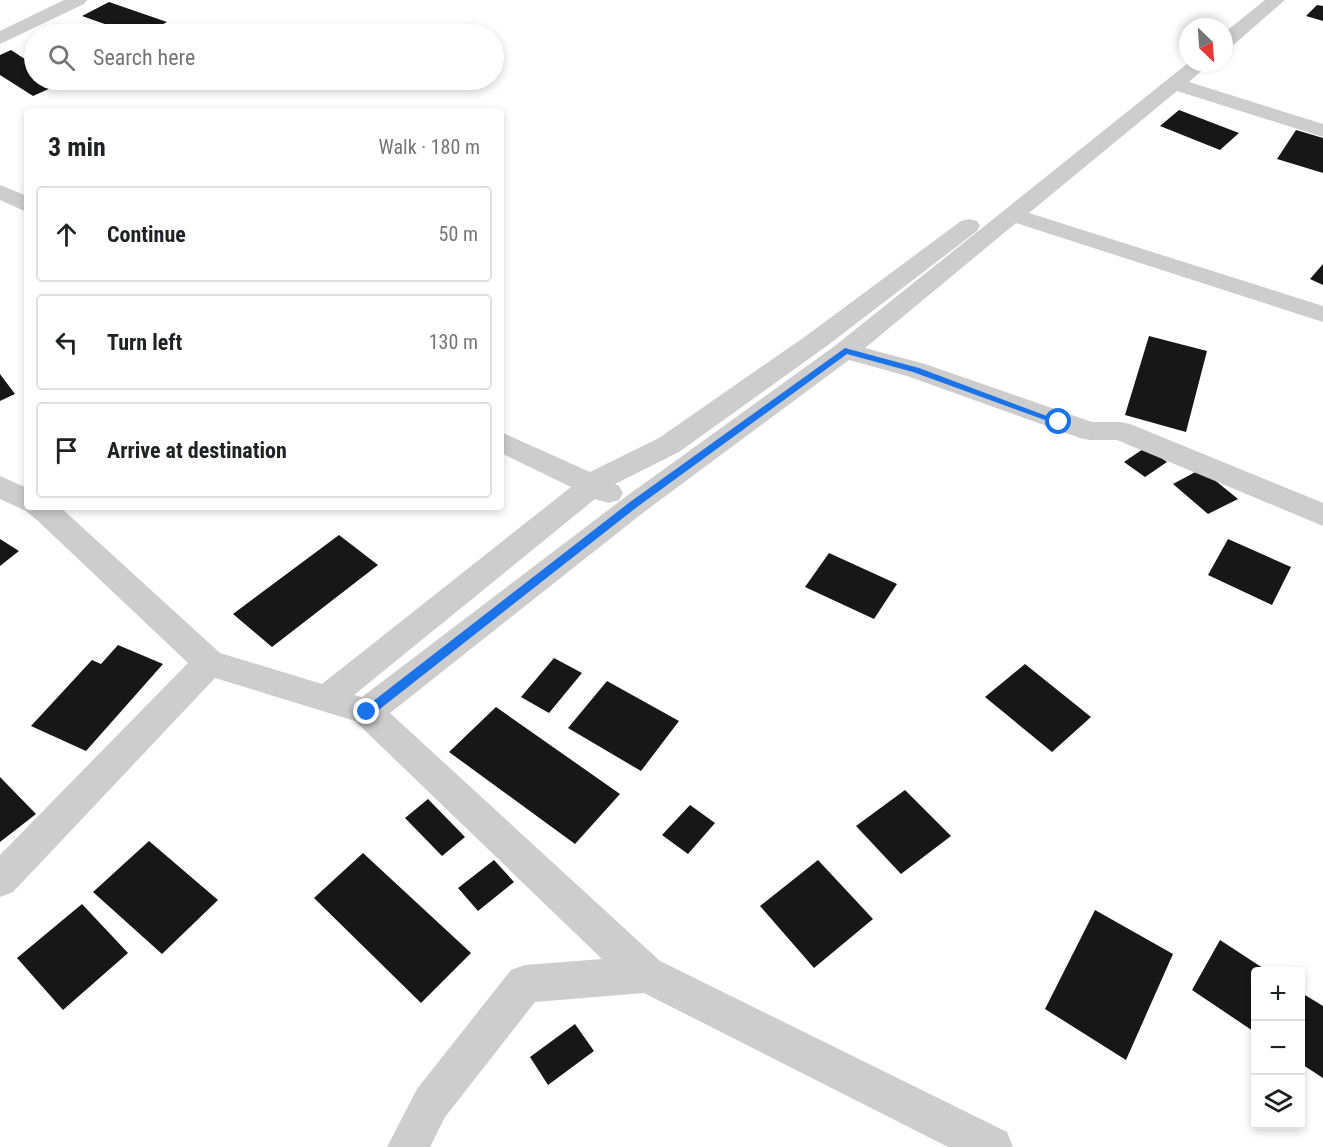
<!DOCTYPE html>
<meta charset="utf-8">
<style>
:root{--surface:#fff;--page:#f2f2f2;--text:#202124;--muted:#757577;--line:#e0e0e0}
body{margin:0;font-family:"Roboto Condensed",sans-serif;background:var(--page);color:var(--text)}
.controls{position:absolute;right:18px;bottom:18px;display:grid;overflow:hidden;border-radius:6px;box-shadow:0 3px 9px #0003}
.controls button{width:54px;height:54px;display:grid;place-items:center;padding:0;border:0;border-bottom:2px solid var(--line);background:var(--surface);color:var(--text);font:30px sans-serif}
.compass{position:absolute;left:1179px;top:18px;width:54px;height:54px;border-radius:50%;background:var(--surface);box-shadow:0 3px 9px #0003;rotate:155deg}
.stop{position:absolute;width:18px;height:18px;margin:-14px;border:4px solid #1a73e8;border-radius:50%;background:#fff}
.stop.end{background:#1a73e8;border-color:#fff;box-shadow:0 2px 6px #0008}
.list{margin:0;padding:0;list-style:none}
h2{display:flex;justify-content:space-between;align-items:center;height:78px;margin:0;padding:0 24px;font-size:26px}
h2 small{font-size:20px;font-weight:400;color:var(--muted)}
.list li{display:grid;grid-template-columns:39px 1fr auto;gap:18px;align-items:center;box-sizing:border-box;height:96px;margin:0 12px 12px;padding:0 12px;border:2px solid var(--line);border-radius:6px}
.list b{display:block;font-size:22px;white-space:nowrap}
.list em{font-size:20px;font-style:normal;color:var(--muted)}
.icon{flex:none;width:33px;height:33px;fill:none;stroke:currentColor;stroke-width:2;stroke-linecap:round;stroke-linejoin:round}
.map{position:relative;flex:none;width:1323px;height:1147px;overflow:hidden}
.search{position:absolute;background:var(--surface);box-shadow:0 3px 9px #0003;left:24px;top:24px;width:480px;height:66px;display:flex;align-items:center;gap:15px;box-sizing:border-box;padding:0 21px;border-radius:33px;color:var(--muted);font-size:22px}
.panel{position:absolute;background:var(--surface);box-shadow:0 3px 9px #0003;left:24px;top:108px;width:480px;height:402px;border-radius:6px}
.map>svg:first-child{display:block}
.building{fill:#171717}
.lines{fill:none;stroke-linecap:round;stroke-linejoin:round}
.minor{fill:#cdcdcd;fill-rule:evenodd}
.route{fill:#1a73e8}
</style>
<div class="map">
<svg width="1323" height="1147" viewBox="0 0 1323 1147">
<rect width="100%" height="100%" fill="#fff"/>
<g class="building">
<path d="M109,2L167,22L145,34H133L82,16Z"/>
<path d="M1317,5L1323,6V21L1306,16Z"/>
<path d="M11,50L34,65V80H59L64,82L33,96L0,75V55Z"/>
<path d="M1179,110L1239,133L1220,150L1160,126Z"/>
<path d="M1296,130L1323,138V173L1277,159Z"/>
<path d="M1323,264V285L1310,279Z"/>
<path d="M1149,336L1207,351L1186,432L1125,415Z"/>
<path d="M0,374L15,394L0,401Z"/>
<path d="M1146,447L1167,462L1145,477L1124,462Z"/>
<path d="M1201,469L1238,499L1208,514L1173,484Z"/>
<path d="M339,535L378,565L272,647L233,614Z"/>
<path d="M0,539L19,551L0,566Z"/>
<path d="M1228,539L1291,567L1272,605L1208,575Z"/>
<path d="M829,553L897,584L874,619L805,587Z"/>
<path d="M118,645L163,664L86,751L31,726L92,660L101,664Z"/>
<path d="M554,658L582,673L549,713L521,697Z"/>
<path d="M1025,664L1091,717L1052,752L985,697Z"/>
<path d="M607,681L679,721L641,771L568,728Z"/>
<path d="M496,707L620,794L575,844L449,752Z"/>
<path d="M0,777L36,814L0,842Z"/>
<path d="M905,790L951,836L901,874L856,826Z"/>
<path d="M428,799L465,837L442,856L405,818Z"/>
<path d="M690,805L715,823L688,854L662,835Z"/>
<path d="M149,841L218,900L162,954L93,892Z"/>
<path d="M363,853L471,953L421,1003L314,898Z"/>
<path d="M494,860L514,882L478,911L458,888Z"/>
<path d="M818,860L873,919L814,968L760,906Z"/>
<path d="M82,904L128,953L63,1010L17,958Z"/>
<path d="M1095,910L1173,954L1126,1060L1045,1009Z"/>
<path d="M1220,940L1269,972H1256V1033L1192,990Z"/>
<path d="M1300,992L1323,1006V1078L1300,1063Z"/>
<path d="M575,1024L594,1051L548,1085L530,1057Z"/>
</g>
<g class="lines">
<g class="minor">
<path d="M64,0H87L84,4L0,44V31Z"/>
<path d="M1265,0H1285L1231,47L1224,49V33Z"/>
<path d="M1188,63H1210L1189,82L1323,124V137L1177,91L1029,213L1323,306V322L1016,223L865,348L925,364L1092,422H1120L1130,424L1323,503V526L1117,440H1090L1080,438L907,376L849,360L644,512L390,713L660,961L1007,1132L1013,1147H948L644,993L535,1002L445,1117L430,1147H387L417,1089L511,970L525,965L602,959L355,721L215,678L13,892L0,897V855L188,663L38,521L26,511L0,499V476L27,488V507H60L220,653L322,684L571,487L501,453V432L590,472L659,438L810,333L961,221L969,219L977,221L980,226L977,231L828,345L679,452L615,484L619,486L623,493L619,500L609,503L595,499L354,695L362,697L624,498L836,345Z"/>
<path d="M0,185L27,196V212L0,200Z"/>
</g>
</g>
<path class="route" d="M845,348L919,368L1063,422L1056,424L913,372L847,354L637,507L371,716H363V709L630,502Z"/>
</svg>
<div class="controls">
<button>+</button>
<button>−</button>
<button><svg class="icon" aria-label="layers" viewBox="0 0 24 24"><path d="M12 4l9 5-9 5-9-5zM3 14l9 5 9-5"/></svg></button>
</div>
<svg class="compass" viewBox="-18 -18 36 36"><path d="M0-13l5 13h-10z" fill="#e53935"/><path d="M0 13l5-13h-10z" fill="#757577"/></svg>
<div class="stop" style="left:1059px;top:422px"></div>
<div class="stop end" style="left:367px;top:712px"></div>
<div class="search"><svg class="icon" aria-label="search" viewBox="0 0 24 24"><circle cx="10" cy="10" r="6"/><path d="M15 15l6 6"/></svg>Search here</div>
<section class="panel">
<h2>3 min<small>Walk · 180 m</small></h2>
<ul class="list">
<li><svg class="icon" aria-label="ahead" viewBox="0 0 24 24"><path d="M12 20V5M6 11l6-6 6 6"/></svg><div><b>Continue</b></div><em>50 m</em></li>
<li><svg class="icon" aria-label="left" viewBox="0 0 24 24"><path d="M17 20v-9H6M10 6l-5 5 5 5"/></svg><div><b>Turn left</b></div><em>130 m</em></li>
<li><svg class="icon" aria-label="arrive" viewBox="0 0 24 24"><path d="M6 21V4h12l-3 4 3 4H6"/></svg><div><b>Arrive at destination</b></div></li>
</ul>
</section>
</div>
